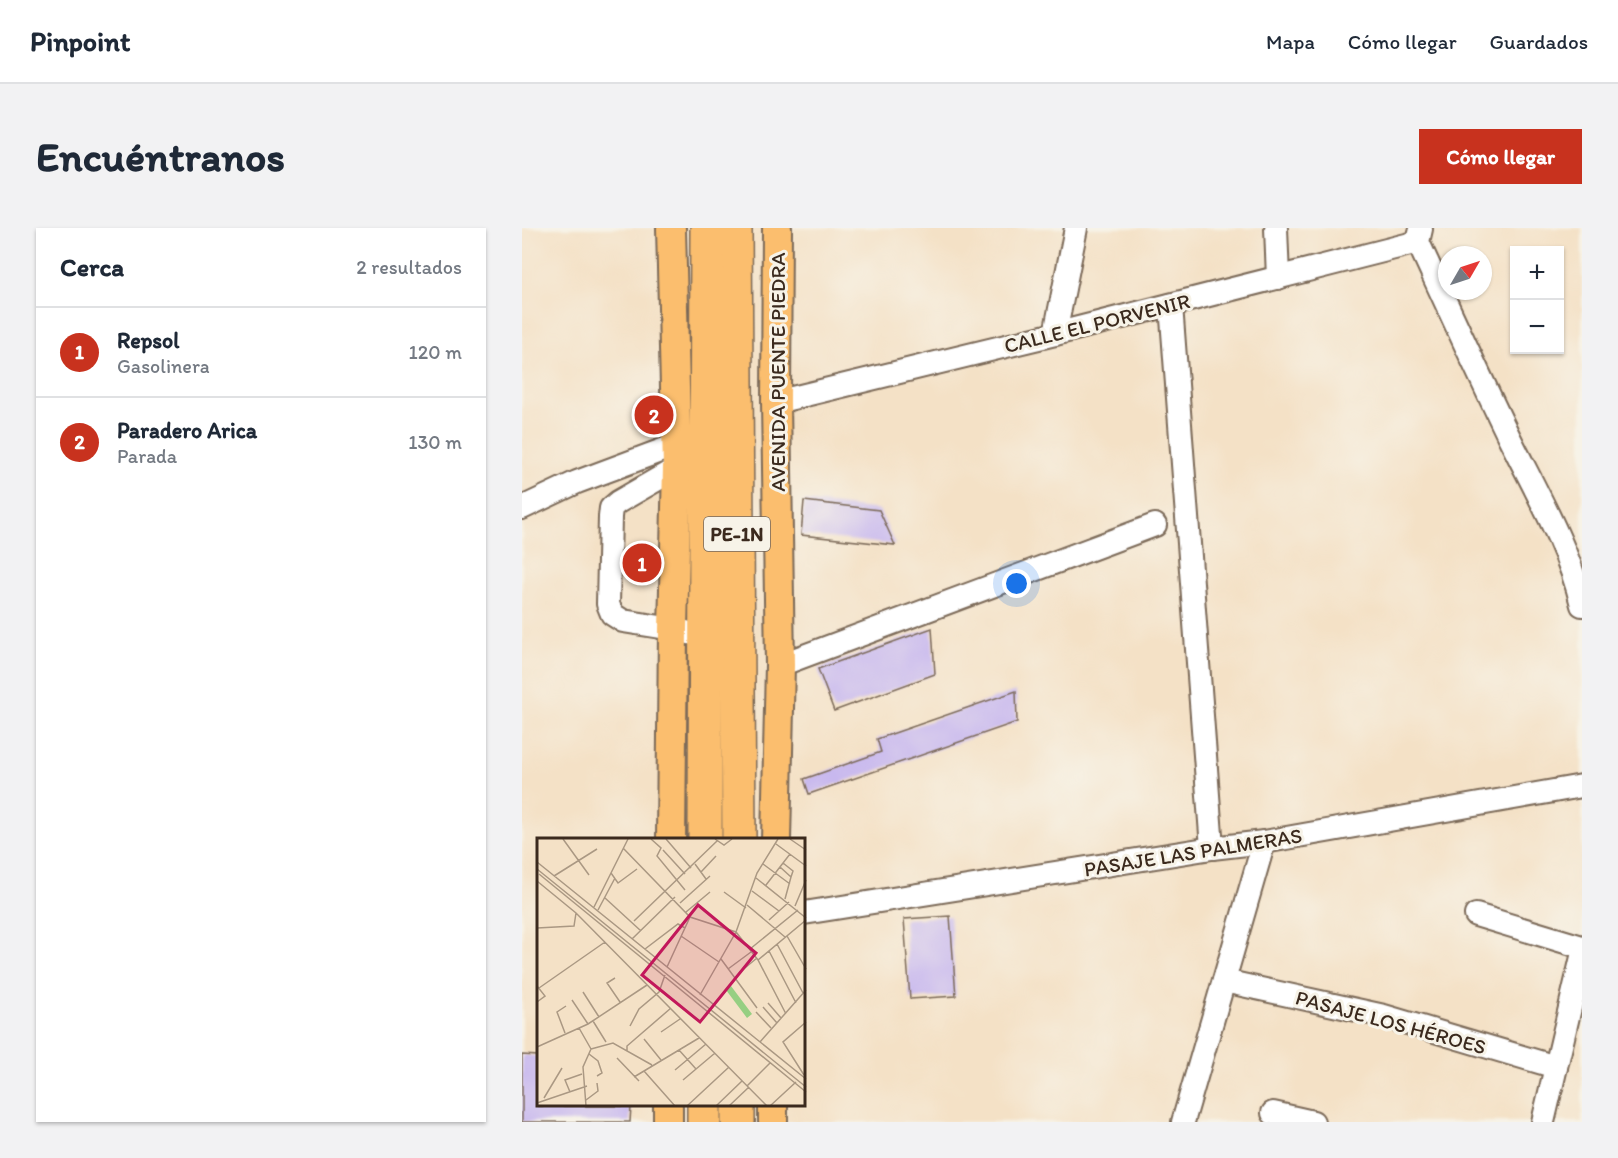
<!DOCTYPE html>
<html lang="es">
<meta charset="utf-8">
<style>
:root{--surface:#fff;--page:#f2f2f3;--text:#1f2937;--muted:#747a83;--line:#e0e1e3;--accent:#c8321e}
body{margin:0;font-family:Itim,sans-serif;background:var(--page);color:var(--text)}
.controls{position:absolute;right:18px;top:18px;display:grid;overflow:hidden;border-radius:0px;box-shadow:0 2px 4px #0004}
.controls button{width:54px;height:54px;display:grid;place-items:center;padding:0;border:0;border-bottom:2px solid var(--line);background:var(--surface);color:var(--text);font:30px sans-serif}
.compass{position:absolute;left:916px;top:18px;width:54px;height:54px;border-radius:50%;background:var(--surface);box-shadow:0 2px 4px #0004;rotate:51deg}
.you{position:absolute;left:495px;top:356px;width:21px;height:21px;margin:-15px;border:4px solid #fff;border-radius:50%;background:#1a73e8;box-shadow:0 0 0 9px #1a73e833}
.badge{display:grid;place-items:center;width:39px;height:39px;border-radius:50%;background:var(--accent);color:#fff;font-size:20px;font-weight:700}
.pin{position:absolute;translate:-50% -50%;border:3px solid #fff;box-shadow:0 2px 6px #0006}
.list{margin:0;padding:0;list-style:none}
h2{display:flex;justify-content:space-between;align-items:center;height:78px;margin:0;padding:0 24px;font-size:26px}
h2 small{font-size:20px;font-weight:400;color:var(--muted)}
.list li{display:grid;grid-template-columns:39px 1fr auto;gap:18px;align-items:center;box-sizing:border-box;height:90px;padding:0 24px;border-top:2px solid var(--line)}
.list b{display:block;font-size:22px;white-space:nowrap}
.list p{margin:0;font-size:20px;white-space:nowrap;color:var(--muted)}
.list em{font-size:20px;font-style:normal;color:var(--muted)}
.map{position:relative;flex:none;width:1060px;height:894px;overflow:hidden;border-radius:0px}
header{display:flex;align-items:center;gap:36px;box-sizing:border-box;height:84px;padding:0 30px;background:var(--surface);border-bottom:2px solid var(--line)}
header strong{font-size:28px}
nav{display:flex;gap:33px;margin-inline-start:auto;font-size:21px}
.intro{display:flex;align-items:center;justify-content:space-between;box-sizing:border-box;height:144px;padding:0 36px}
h1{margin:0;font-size:42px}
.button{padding:15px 27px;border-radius:0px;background:var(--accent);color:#fff;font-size:21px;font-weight:700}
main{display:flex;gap:36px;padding:0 36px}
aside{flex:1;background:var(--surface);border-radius:0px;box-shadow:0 2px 4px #0004}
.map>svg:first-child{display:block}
.building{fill:#c8b8ee}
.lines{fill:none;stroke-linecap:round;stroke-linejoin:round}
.minor-casing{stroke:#7c6a59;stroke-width:26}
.major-casing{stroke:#7c6a59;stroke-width:32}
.highway-casing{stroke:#7c6a59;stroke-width:36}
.minor{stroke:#fff;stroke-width:22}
.major{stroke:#fbbe6e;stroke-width:28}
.highway{stroke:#fbbe6e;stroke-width:33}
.labels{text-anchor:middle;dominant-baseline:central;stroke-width:6;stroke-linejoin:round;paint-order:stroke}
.shield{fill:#f7f3e8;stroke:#73665b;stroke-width:1.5}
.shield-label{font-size:20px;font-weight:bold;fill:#3b2a1e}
.street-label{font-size:21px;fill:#3b2a1e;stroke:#f7f3e8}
.inset-road{fill:none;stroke:#aa9883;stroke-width:1.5}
.view{fill:#c2185b;fill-opacity:0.15;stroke:#c2185b;stroke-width:3}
.inset-edge{fill:none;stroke:#3b2a1e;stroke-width:3}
</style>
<header>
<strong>Pinpoint</strong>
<nav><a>Mapa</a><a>Cómo llegar</a><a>Guardados</a></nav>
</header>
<div class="intro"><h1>Encuéntranos</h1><a class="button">Cómo llegar</a></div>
<main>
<aside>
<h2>Cerca<small>2 resultados</small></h2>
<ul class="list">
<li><span class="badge">1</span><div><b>Repsol</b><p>Gasolinera</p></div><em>120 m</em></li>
<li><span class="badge">2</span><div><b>Paradero Arica</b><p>Parada</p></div><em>130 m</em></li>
</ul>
</aside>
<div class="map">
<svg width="1060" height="894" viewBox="0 0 1060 894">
<rect width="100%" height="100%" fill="#f7f3e8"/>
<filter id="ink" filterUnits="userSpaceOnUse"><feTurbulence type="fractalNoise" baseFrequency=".0167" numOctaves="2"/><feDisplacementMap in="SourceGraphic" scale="12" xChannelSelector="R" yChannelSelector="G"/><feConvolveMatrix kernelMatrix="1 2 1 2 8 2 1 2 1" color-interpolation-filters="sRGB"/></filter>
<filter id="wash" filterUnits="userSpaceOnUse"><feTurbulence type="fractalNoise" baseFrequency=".008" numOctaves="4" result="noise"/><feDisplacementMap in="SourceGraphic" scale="24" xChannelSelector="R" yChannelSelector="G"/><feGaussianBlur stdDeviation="1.35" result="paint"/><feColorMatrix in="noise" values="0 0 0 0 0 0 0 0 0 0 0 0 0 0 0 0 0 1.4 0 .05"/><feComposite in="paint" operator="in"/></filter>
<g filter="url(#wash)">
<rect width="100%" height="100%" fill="#f4e1c6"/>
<g id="blocks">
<g class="building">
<path d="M282,273L357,282L373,317L279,307Z"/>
<path d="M410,400L413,446L312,483L296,441Z"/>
<path d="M494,463L495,494L287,566L282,551L359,524L355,511Z"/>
<path d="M428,688L434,768L388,771L382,691Z"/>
<path d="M0,827L16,828V878H109L108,894H0Z"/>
</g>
</g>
</g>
<g filter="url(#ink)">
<use href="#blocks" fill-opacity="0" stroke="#7c6a59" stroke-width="1.5"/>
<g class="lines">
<g class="minor-casing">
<g id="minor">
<path d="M754,0L756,50"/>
<path d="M899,1L896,14C926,79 956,145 987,209C1014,264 1046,318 1060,377"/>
<path d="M649,77L690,620"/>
<path d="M533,106L554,0"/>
<path d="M254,174L533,106L896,14"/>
<path d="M167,233L96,274L89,280L88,289L86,376L90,386L101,393L151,401L184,409"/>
<path d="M0,280L55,254L154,217L169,213"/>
<path d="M258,437L633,297"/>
<path d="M282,685L690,620L742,614L1060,558"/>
<path d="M954,687L1060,719"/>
<path d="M702,753L862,788L1034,839"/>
<path d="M751,885L791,894"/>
<path d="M661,894L742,614"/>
<path d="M1021,894L1060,729"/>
</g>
</g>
<g class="major-casing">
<g id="major">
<path d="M149,612L151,401L155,239L149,0"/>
<path d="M254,612L258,437L254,174L255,0"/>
<path d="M146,894V878"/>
<path d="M251,894V878"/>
</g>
</g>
<g class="highway-casing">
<g id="highway">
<path d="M213,0L217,612"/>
<path d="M183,612L185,0"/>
<path d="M182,894V878"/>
<path d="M216,894V878"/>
</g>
</g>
<use href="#minor" class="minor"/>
<use href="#major" class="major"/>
<use href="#highway" class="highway"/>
</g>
</g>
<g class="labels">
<rect class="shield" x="182" y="289" width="66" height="34" rx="4.5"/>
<g class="shield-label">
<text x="215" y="306">PE-1N</text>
</g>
<g class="street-label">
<text transform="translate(575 95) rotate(-14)">CALLE EL PORVENIR</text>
<text transform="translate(255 144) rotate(-90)">AVENIDA PUENTE PIEDRA</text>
<text transform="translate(671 624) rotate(-9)">PASAJE LAS PALMERAS</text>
<text transform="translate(869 794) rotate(15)">PASAJE LOS HÉROES</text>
</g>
</g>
<g transform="translate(15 610)">
<rect width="268" height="268" fill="#f4e1c6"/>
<path d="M194,148L215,176L210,180L189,152Z" fill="#96cf82"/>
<path class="inset-road" d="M26,1L52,37M114,1L124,10L120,18L148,52M129,1L154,30M178,1L187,7L195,1M253,1L269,12M239,6L269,28M86,10L153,79L199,94L221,122L249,176M126,12L148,36M0,24L269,241M246,25L256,33L254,39M158,26L169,41M226,26L253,46M243,29L254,39L248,61M0,31L269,249M164,34L179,18M74,35L81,45L100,31M2,36L269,254M17,38L60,11M219,40L269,80M0,43L39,75L230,268M229,47L253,16M215,53L242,73M187,54L209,70M68,60L104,93M143,65L173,38M210,67L248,99M258,68L269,42M57,69L91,1M61,72L78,40M149,74L173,54M232,82L252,64M97,83L180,3M0,90L37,88L39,75M144,98L182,124M250,98L269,131M95,101L138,59M240,106L266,155M108,111L141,86L148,90M213,111L261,72M232,113L259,165M184,121L220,170M221,122L269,82M130,129L153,79M191,131L214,114M203,134L220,120M78,140L70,145L83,164M0,148L8,158L0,164M2,150L68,104M46,154L62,179M163,157L199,94L220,35L241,1M35,162L51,186M231,165L244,180M226,169L240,185M219,174L234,190M56,183L69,204M93,188L102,171L122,154L128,137M42,190L54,211M124,194L143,181M28,195L20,174L29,168M107,201L124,222M223,204L269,152M0,209L51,186L110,147M54,211L76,205L115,227M142,212L159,231M90,214V208L134,170M52,216L61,223L65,235L60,238M80,220L102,243M138,232L169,206M107,233L138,268M267,237L246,204L269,184M97,239L162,200M146,242L178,215M210,248L233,225M33,254L28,242L45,236M7,260L25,230M49,262L61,253L60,245M0,265L50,248M49,268L46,229L54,211M150,268L192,229M179,268L205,243M192,268L212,249M233,268L259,244"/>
<path class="view" d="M161,67L219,115L163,184L105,137Z"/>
<rect width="268" height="268" class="inset-edge"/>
</g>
</svg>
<div class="controls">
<button>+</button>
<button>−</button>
</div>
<svg class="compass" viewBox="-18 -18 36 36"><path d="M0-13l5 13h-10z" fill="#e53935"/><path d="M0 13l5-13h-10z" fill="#747a83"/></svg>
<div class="you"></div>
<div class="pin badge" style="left:120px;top:335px">1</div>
<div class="pin badge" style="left:132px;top:187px">2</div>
</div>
</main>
